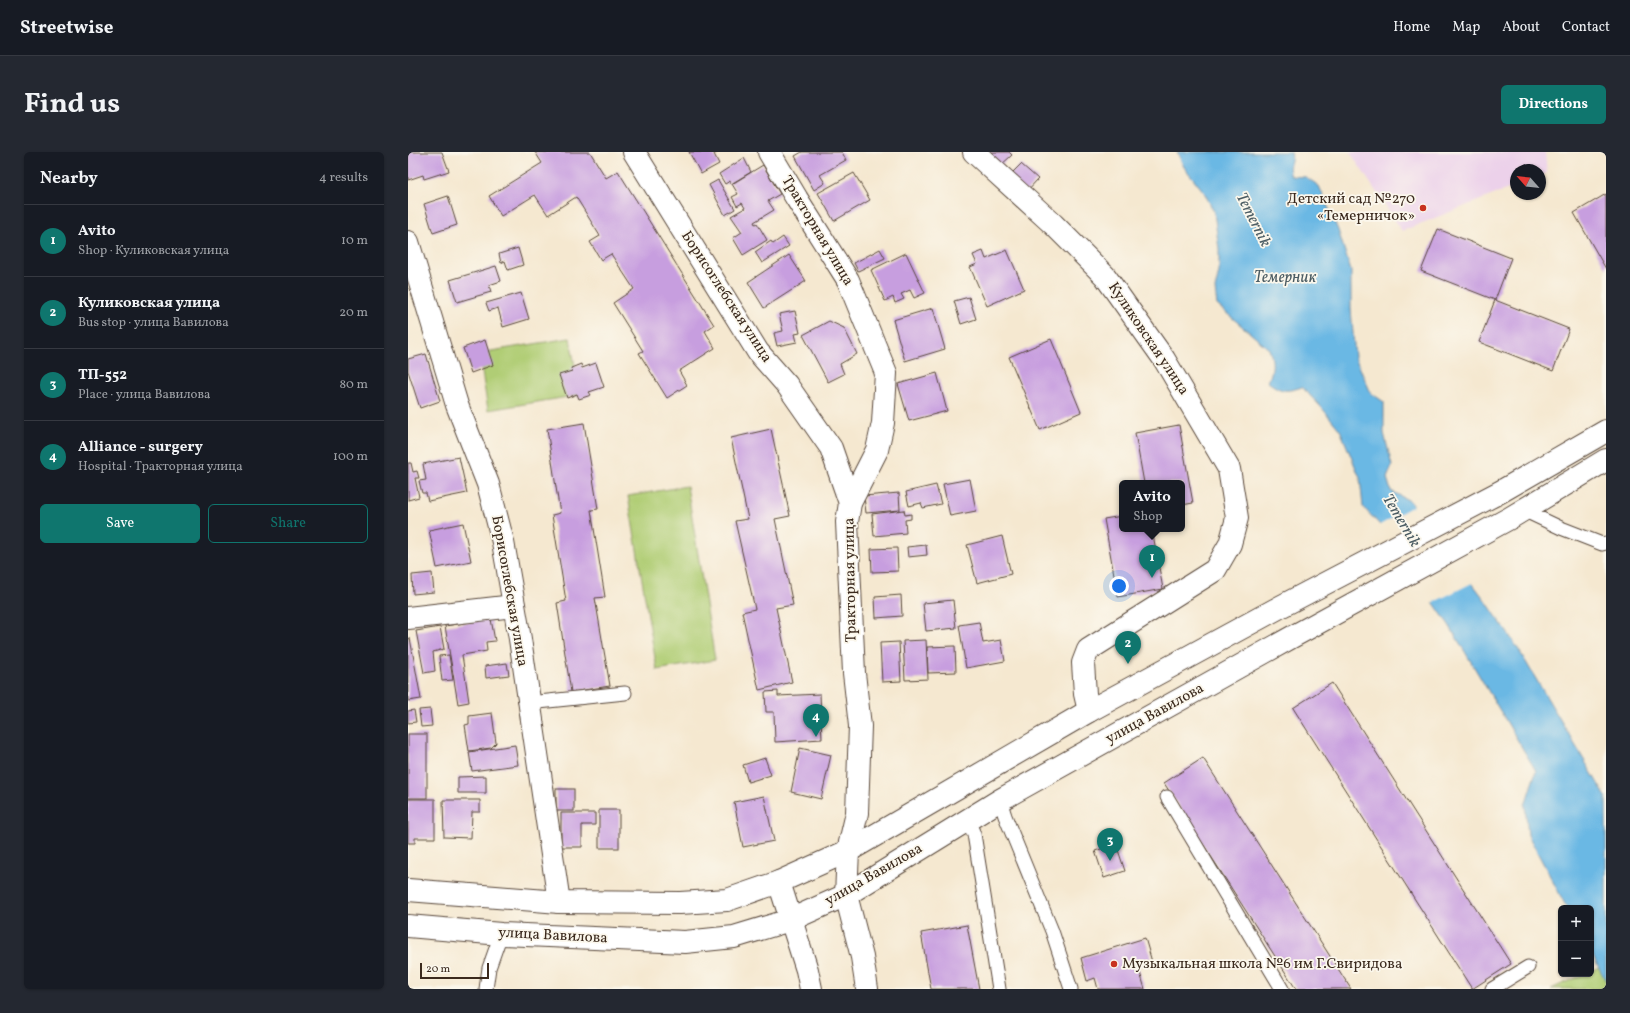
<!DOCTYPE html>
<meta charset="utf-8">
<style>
:root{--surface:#171b24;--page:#242831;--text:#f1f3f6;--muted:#9ea1a6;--line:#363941;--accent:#0f766e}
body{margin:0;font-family:Vollkorn,serif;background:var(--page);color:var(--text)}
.controls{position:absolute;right:12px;bottom:12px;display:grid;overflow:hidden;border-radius:6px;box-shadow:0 1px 3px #0004}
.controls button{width:36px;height:36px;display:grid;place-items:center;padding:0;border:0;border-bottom:1px solid var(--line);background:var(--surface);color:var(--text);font:20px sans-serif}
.compass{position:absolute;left:1102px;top:12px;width:36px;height:36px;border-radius:50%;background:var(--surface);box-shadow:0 1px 3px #0004;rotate:297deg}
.scale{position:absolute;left:12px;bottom:10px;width:69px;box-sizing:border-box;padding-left:4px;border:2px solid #3b2a1e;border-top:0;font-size:11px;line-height:14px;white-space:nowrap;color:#3b2a1e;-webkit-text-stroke:3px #fbf7ec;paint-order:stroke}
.you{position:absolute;left:711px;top:434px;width:14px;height:14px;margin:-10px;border:3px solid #fff;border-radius:50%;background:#1a73e8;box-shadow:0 0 0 6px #1a73e833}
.badge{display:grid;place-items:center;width:26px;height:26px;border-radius:50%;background:var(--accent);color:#fff;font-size:13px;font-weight:700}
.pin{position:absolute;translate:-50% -33px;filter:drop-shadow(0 1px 2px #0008)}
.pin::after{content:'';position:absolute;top:21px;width:14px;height:12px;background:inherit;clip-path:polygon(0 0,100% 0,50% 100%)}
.popup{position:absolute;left:711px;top:328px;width:66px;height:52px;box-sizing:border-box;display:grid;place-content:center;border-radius:6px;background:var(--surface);filter:drop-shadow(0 1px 3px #0005);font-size:13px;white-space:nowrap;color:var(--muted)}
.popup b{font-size:15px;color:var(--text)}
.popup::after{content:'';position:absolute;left:50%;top:100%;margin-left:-8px;border:8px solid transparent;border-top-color:var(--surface)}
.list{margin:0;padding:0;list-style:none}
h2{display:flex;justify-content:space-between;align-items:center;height:52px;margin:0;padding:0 16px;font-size:17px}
h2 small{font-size:13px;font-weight:400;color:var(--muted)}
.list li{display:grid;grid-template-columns:26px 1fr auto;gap:12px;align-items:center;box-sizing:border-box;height:72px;padding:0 16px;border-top:1px solid var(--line)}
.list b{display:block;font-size:15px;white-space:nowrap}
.list p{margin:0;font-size:13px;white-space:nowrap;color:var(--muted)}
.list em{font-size:13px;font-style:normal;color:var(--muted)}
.actions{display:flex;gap:8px;padding:12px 16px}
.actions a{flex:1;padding:9px 0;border:1px solid var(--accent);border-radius:6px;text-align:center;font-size:14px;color:var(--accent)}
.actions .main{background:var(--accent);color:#fff}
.map{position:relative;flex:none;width:1198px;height:837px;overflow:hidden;border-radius:6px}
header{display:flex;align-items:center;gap:24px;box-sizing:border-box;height:56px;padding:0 20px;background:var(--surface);border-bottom:1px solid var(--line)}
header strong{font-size:19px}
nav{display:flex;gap:22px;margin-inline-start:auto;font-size:14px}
.intro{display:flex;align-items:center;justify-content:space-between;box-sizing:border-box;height:96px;padding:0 24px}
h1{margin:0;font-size:28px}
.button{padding:10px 18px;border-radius:6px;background:var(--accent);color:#fff;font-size:14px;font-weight:700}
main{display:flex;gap:24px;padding:0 24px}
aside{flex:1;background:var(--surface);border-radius:6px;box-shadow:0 1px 3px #0004}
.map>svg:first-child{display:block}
.built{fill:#ecd1ea}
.green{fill:#b0cd74;stroke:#767c49}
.water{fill:#6ab8e4;stroke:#527181}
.pier{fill:#f5e8d0}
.building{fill:#c79edf}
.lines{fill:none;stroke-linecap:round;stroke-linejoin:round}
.lane-casing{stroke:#574639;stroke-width:15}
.street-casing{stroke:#574639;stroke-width:24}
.primary-casing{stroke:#574639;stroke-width:24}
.lane{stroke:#fff;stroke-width:13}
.street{stroke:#fff;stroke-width:22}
.primary{stroke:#fff;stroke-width:22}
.poi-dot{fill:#c8321e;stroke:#fbf7ec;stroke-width:1.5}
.labels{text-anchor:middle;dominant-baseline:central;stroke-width:3.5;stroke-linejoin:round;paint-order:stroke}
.poi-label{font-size:15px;fill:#3b2a1e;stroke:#fbf7ec;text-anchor:end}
.street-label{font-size:15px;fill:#3b2a1e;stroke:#fbf7ec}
.water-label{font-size:16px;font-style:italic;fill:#4b5c63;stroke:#fbf7ec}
</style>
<header>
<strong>Streetwise</strong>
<nav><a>Home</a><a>Map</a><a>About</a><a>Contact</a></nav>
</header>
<div class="intro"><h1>Find us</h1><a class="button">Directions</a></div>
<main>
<aside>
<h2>Nearby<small>4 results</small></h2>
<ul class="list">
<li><span class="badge">1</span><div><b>Avito</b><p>Shop · Куликовская улица</p></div><em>10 m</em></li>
<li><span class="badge">2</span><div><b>Куликовская улица</b><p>Bus stop · улица Вавилова</p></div><em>20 m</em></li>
<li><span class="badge">3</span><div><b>ТП-552</b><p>Place · улица Вавилова</p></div><em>80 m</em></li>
<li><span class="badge">4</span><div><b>Alliance - surgery</b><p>Hospital · Тракторная улица</p></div><em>100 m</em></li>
</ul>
<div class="actions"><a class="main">Save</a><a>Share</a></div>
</aside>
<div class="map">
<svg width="1198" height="837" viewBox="0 0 1198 837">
<rect width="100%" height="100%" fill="#fbf7ec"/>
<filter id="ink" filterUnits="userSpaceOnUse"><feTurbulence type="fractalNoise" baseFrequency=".025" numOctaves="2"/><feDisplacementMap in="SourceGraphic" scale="8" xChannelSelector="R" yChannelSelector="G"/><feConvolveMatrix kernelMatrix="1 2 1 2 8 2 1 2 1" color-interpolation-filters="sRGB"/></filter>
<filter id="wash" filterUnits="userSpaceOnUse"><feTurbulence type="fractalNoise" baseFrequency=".012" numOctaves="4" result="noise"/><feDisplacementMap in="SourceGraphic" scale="16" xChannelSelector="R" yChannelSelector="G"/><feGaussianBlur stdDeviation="0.9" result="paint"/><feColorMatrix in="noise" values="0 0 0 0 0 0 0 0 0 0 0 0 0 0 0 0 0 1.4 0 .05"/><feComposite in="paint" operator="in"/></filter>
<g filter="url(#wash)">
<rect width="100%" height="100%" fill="#f5e8d0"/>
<path class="built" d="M942,0H1137L1139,21L1132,24V18H1108V34L994,79Z"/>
<g class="green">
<path d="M162,186L172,243L80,258L71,201Z"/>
<path d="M279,334L307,508L249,518L220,344Z"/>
<path d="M1191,815L1198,829V837H1143L1176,822H1183V819Z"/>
</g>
<path class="water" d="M769,0H883C886,9 878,12 883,24L898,25L911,34L930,78L943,119V157L947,205L963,241L976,250V281L984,314L979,326L983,339L1002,349L1080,452L1109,495L1198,645V829L1183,801V756H1159L1120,683L1117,653L1128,619L1041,473L972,373L955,355L952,326L932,278L914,256L894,235C878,240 874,240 860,230C865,219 866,209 861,197L809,153L807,137L811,120V97L806,60L796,40L776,15Z"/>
<path class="pier" d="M1007,353L1066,430L1024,451L970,374Z"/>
<g id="blocks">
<g class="building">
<path d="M0,0H34L41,19L16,27L15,23L0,28Z"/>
<path d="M127,0H182L198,26L210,19L306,173L297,179L307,196L271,219L279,233L259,246L231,201L235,199L205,151L226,137L203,102L193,108L182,90L192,84L168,45L140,63L127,43L93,64L81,44L134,11Z"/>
<path d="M281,0H311L306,2L311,12L293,22Z"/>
<path d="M394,0H434L438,8L412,23L417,31L406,38L387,4Z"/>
<path d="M576,0H601L604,3L591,15Z"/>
<path d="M336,6L343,20L323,32L322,29L317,32L311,22Z"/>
<path d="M613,12L630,27L618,40L601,24Z"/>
<path d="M355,13L372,42L360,49L366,58L346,70L347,72L349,71L359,88L335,103L325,86L334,80L323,64L337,56L334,51L329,54L324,45L330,42L324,32Z"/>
<path d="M446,21L462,48L426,69L410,41Z"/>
<path d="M310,28L327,57L317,63L301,33Z"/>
<path d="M1198,42V117L1166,61Z"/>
<path d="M40,44L49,73L25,81L16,52Z"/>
<path d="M1030,77L1103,106L1087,148L1013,119Z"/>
<path d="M375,85L381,94L354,111L347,100L363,89L365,92Z"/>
<path d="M110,96L115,113L100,118L97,109L93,111L91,102Z"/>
<path d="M472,97L477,106L450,119L446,111Z"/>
<path d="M599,98L616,137L579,154L562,115L569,112L565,103L575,99L578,107Z"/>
<path d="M498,101L517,141L506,146L502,138L493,142L496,147L487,151L485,145L477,149L463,118Z"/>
<path d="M381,103L398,129L356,156L340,130Z"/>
<path d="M88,114L93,129L81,133L83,140L49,150L42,128Z"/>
<path d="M113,141L121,167L95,175L90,156L81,159L78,151Z"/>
<path d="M561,145L568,167L553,172L546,149Z"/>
<path d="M1087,148L1161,177L1145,219L1071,190Z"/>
<path d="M525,156L537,197L497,209L485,168Z"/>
<path d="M387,159L392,181L387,182L389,190L369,194L366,181L375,179L371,162Z"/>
<path d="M421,169L436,176L449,202L432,212L436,222L420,230L395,183Z"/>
<path d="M643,187L673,260L632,278L601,205Z"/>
<path d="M77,188L85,213L63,221L55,196Z"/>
<path d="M18,202L32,249L12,256L0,219V207Z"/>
<path d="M188,211L196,235L181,240L183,243L171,247L169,242L159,246L151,223L164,219L163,216L173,212L174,216Z"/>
<path d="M529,221L539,259L501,269L490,232Z"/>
<path d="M176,271L190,357L183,358L197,445L187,446L202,534L163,540L149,451L158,449L144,363L152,361L139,277Z"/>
<path d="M771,273L785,351L774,353V331H736L727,281Z"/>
<path d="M363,277L382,364L367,367L385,453L368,456L384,530L351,538L334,460L347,457L327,369L340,367L323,286Z"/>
<path d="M51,305L59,341L20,349L18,341H14L11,329L18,328L15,312Z"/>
<path d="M0,311H3L5,320L9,319L11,326H7L11,345L0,348Z"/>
<path d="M562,327L568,359L542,364L535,332Z"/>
<path d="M528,333L533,352L515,356L513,351L501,354L498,340Z"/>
<path d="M491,341L492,358L458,361L456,344Z"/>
<path d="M496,358L497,363L503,362V367L497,368L498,381L466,384L464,362Z"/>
<path d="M714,364V377H744L755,437L710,445L696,367Z"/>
<path d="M55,371L63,409L29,416L21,378Z"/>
<path d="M594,384L603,422L569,431L559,393Z"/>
<path d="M518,393L519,403L500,405L499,395Z"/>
<path d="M489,396L490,419L464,420L463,397Z"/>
<path d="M24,421L26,440L5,442L4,423Z"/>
<path d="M493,443L494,464L468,466L467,445Z"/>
<path d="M545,448L548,476L518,479L515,451Z"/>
<path d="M83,467L87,489L78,490L79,499L54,503L61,550L50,552L37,474Z"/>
<path d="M571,470L575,491L593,488L597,509L558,516L551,473Z"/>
<path d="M32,475L36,497L25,500L27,519L16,521L8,479Z"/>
<path d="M2,486L13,547L0,549V487Z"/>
<path d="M518,488L520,527L497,528L495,489Z"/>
<path d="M491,490L493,529L474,530L472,491Z"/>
<path d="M547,494L548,520L520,521L519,495Z"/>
<path d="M41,503L45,528L34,529L31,504Z"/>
<path d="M99,511L101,523L78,526L77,514Z"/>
<path d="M924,531L1103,812L1064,837L885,556Z"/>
<path d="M370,539V544L412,542L414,587L367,590L366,560H358L357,540Z"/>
<path d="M22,557L24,574L13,575L11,558Z"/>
<path d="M6,558L8,570L0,571V559Z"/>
<path d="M84,561L88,591L83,596L61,599L57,573L61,572V564Z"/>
<rect x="0" y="582" width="19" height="64"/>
<path d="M107,593L110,613L64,619L61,600Z"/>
<path d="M392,596L423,603L413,647L383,640Z"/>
<path d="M357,606L363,623L340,630L335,613Z"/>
<path d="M795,606L943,837H888L756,631Z"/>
<path d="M78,624V641H50V625Z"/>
<rect x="148" y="637" width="18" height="22"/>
<path d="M356,644L366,689L335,695L326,650Z"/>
<path d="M0,647H27V686H7V691H0Z"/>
<path d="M35,648H72V660H64L63,686L36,685Z"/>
<rect x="191" y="658" width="20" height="38"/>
<path d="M153,661H187V673H174V695H153Z"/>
<path d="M708,692L717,719L696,726L687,699Z"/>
<path d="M559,773L571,837H523L513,781Z"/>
<path d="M737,786L744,810L730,814L737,837H690L687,826L679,829L673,806Z"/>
</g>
</g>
</g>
<g filter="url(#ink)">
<use href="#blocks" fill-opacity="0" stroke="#574639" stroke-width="1"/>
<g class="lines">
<g class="lane-casing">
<g id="lane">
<path d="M1115,358L1153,376L1194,392L1198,391"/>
<path d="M121,551L217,541"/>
<path d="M759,645L874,837"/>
<path d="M592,648L597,664L644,779L663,837"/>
<path d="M560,668L566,682L591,837"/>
<path d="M78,837L81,816L93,782"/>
<path d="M1084,837L1120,815"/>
</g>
</g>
<g class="street-casing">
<g id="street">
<path d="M226,0L350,200L379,233L423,296L442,351"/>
<path d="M361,0L389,47L440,128L478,221L475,271L469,298L442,351L439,370L446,521L452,574L449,661L440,699"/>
<path d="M566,0L645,72L697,124L756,207L821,317L829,366L822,392L807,418L680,498L675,511L677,542L681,559"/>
<path d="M0,90L49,253L80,332L95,390L112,487L151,750"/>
<path d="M0,466L106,454"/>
</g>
</g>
<g class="primary-casing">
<g id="primary">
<path d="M440,699L438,743L454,805L459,837"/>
<path d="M371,730L399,818L403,837"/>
<path d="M0,738L151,750L272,751L319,748L371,730L440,699L681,559L872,455L1092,340L1198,279"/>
<path d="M0,774L93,782L277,790L326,785L382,768L438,743L592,648L884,485L1102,366L1198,308"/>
</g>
</g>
<use href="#lane" class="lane"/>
<use href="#street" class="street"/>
<use href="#primary" class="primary"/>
</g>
</g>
<g class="poi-dot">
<circle cx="1015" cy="56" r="4"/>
<circle cx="706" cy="812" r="4"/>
</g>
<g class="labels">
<g class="poi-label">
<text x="1007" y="47">Детский сад №270<tspan x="1007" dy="17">«Темерничок»</tspan></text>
<text x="714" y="812" text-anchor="start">Музыкальная школа №6 им Г.Свиридова</text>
</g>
<g class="street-label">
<text transform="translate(409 79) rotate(59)">Тракторная улица</text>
<text transform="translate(318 145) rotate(57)">Борисоглебская улица</text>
<text transform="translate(740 187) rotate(56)">Куликовская улица</text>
<text transform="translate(443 428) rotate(-91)">Тракторная улица</text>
<text transform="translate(101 439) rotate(80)">Борисоглебская улица</text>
<text transform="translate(747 562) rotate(-29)">улица Вавилова</text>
<text transform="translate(466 723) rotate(-30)">улица Вавилова</text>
<text transform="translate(145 784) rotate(3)">улица Вавилова</text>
</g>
<g class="water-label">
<text transform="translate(845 68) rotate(63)">Temernik</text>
<text x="877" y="126">Темерник</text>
<text transform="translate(993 369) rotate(59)">Temernik</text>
</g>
</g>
</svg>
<div class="controls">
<button>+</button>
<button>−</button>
</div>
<svg class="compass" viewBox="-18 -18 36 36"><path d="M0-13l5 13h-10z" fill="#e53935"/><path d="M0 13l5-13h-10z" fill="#9ea1a6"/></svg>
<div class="scale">20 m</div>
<div class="you"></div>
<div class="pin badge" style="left:744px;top:426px">1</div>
<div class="popup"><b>Avito</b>Shop</div>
<div class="pin badge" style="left:720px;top:512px">2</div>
<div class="pin badge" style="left:702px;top:709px">3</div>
<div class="pin badge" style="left:408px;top:585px">4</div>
</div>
</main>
